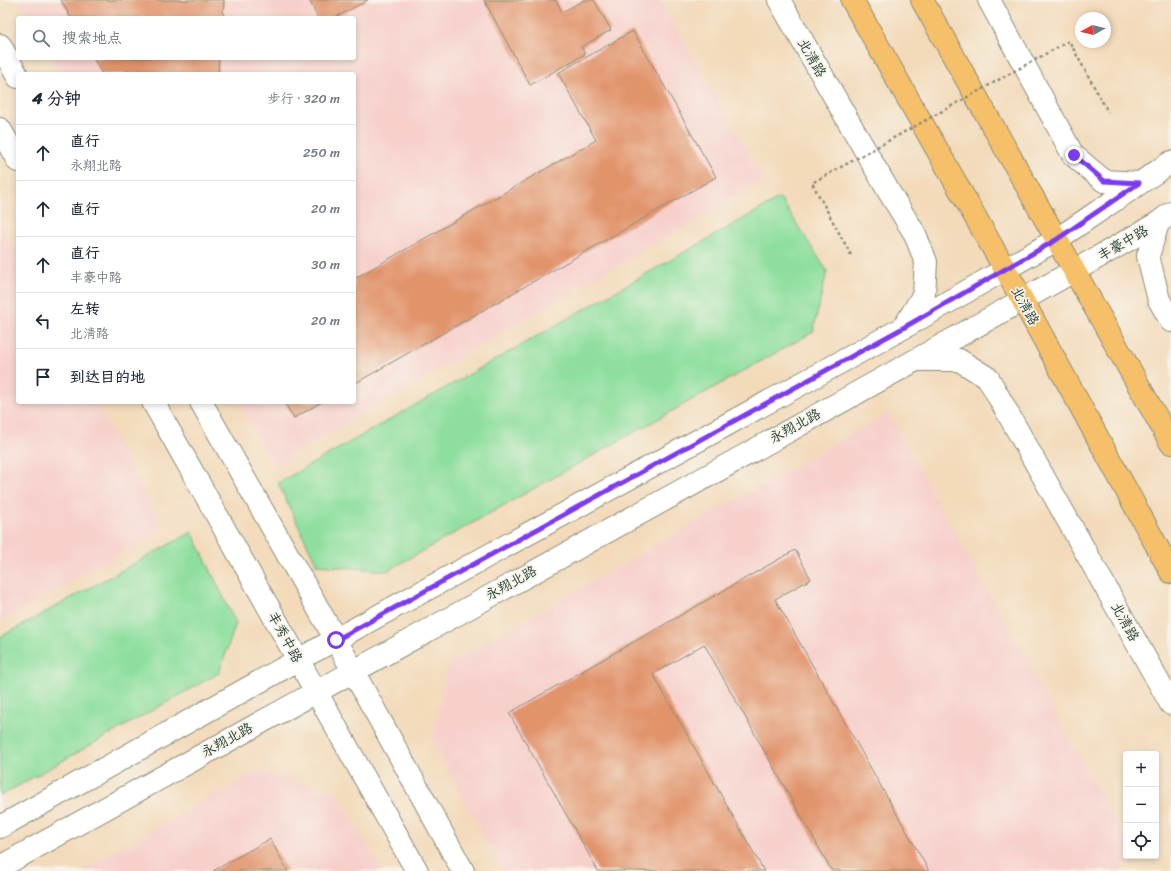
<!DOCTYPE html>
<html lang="zh">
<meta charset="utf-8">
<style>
:root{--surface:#fff;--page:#f2f2f3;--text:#1f2937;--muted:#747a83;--line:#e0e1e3}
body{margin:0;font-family:Sriracha,"LXGW WenKai TC",sans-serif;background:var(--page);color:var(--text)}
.controls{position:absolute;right:12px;bottom:12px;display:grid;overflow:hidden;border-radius:4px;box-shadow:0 2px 6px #0003}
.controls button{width:36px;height:36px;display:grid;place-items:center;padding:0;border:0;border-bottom:1px solid var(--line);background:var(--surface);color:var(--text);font:20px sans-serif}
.compass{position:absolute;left:1075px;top:12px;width:36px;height:36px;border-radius:50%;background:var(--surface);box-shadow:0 2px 6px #0003;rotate:262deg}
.stop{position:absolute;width:12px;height:12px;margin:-9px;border:3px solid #7c3aed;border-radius:50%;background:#fff}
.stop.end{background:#7c3aed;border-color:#fff;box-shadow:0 1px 4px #0008}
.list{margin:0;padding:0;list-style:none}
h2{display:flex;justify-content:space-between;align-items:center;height:52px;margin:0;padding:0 16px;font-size:17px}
h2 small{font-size:13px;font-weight:400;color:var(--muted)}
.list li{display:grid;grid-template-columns:26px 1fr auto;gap:12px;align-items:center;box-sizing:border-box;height:56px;padding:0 16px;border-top:1px solid var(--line)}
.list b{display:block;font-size:15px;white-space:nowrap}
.list p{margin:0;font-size:13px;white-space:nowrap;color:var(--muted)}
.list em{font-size:13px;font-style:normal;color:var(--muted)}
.icon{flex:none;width:22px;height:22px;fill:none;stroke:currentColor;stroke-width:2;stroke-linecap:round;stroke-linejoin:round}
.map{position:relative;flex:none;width:1171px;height:871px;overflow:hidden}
.search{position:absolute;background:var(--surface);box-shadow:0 2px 6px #0003;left:16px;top:16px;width:340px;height:44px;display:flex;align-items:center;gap:10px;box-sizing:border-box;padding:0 14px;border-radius:4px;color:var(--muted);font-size:15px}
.panel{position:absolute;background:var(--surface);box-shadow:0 2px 6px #0003;left:16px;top:72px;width:340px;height:332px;border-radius:4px}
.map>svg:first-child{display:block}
.built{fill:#f7d0cc}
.green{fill:#8edf9f;stroke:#568e6a}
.building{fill:#e1936b}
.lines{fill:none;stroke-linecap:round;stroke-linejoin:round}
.minor-casing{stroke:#898c77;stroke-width:24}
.major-casing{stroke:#898c77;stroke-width:24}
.minor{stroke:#fff;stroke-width:22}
.major{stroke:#f6c06b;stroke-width:22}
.path-bridge{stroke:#898c77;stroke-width:2.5;stroke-dasharray:3 3;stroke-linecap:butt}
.route{stroke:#7c3aed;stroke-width:5}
.labels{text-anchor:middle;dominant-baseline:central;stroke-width:3.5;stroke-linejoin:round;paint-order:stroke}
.street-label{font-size:14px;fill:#1f3d34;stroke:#f7f3e8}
</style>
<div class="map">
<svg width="1171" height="871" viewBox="0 0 1171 871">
<rect width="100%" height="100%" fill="#f7f3e8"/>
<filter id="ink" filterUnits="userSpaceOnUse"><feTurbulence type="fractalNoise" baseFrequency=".025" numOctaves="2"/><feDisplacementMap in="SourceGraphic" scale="8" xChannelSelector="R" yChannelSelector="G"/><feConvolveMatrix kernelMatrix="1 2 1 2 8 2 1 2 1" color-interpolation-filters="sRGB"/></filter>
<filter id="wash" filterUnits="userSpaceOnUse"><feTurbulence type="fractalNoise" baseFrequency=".012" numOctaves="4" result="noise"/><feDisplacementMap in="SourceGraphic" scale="16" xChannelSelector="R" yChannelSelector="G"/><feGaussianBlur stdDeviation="0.9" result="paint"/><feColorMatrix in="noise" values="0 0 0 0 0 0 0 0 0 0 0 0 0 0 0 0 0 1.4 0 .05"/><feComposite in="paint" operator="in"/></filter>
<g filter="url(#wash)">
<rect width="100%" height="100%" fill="#f3daba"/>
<g class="built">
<path d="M20,0H659L764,180L273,466L239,402H354V74H61L52,58H354V18H30Z"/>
<path d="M0,225L18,258V402H95L164,529L0,622Z"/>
<path d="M888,413L1126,841V856H1134L1137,861L1118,871H502L432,740L449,664Z"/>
<path d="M257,771L335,792L382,871H81Z"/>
</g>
<g class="green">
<path d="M780,198L827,271L813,332L387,571L317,565L278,483Z"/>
<path d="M192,532L236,623L219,673L0,796V637Z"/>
</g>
<g id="blocks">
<g class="building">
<path d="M61,0H224L223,18H71Z"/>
<path d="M309,0H368L334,18H318Z"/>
<path d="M484,0H556L562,12L584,0H594L611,30L581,47L585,54L530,85Z"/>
<path d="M633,31L716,177L354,384V279L596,140L558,73Z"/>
<path d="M93,58H219L218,74H102Z"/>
<path d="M284,402H322L294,418Z"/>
<path d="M795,550L811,579L775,599L929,871H832L704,644L653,674L764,871H598L509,713Z"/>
<path d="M270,839L288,871H213Z"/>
</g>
</g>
</g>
<g filter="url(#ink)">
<use href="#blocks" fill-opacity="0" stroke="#898c77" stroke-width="1"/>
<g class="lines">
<g class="minor-casing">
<g id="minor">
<path d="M779,0L889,192L915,234L926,262L924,294L904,327"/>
<path d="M989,0L1073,155L1104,181L1139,183"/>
<path d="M0,45L18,77"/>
<path d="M0,129L18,161"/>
<path d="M1158,223L1148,256L1159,300L1171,321"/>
<path d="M919,360H959L988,378L1171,704"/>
<path d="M153,402L417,871"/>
<path d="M201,402L336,640L463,871"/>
<path d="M0,827L298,660L903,328L1056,240L1171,162"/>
<path d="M0,867C386,652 775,442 1158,223L1171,213"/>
</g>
</g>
<g class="major-casing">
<g id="major">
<path d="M852,0L1023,301L1171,572"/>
<path d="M922,0L1171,443"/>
</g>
</g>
<use href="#minor" class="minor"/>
<use href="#major" class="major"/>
<path class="path-bridge" d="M851,255L812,183L1069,41L1108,112"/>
</g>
</g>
<g class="lines" filter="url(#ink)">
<path class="route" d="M336,640L903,328L1056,240L1139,183L1104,181L1074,155"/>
</g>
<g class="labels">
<g class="street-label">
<text transform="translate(812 58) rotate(60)">北清路</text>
<text transform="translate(1123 243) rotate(-30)">丰豪中路</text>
<text transform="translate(1025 306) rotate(61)">北清路</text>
<text transform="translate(795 426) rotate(-29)">永翔北路</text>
<text transform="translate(511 583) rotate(-29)">永翔北路</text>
<text transform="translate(1125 622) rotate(61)">北清路</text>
<text transform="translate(285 637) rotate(61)">丰秀中路</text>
<text transform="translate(227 740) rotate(-29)">永翔北路</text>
</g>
</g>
</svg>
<div class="controls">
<button>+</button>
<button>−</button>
<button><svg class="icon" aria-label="locate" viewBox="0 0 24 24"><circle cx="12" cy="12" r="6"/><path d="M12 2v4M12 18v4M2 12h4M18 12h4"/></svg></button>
</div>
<svg class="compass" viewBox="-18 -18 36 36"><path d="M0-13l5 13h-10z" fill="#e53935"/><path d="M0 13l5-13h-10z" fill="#747a83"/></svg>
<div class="stop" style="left:336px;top:640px"></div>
<div class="stop end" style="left:1074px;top:155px"></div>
<div class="search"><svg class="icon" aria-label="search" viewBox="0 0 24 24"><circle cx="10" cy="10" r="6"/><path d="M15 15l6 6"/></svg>搜索地点</div>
<section class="panel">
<h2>4 分钟<small>步行 · 320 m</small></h2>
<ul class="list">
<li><svg class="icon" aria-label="ahead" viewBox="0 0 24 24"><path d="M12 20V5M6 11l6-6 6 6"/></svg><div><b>直行</b><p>永翔北路</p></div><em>250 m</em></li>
<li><svg class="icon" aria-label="ahead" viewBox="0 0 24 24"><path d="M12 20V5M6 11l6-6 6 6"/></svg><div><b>直行</b></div><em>20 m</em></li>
<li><svg class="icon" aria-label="ahead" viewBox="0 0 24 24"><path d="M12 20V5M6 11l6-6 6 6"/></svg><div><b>直行</b><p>丰豪中路</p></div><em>30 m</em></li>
<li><svg class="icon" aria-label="left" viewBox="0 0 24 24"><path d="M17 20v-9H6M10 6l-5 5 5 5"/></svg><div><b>左转</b><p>北清路</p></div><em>20 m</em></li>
<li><svg class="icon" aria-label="arrive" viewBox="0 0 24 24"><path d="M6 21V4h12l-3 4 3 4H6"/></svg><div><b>到达目的地</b></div></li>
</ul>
</section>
</div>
